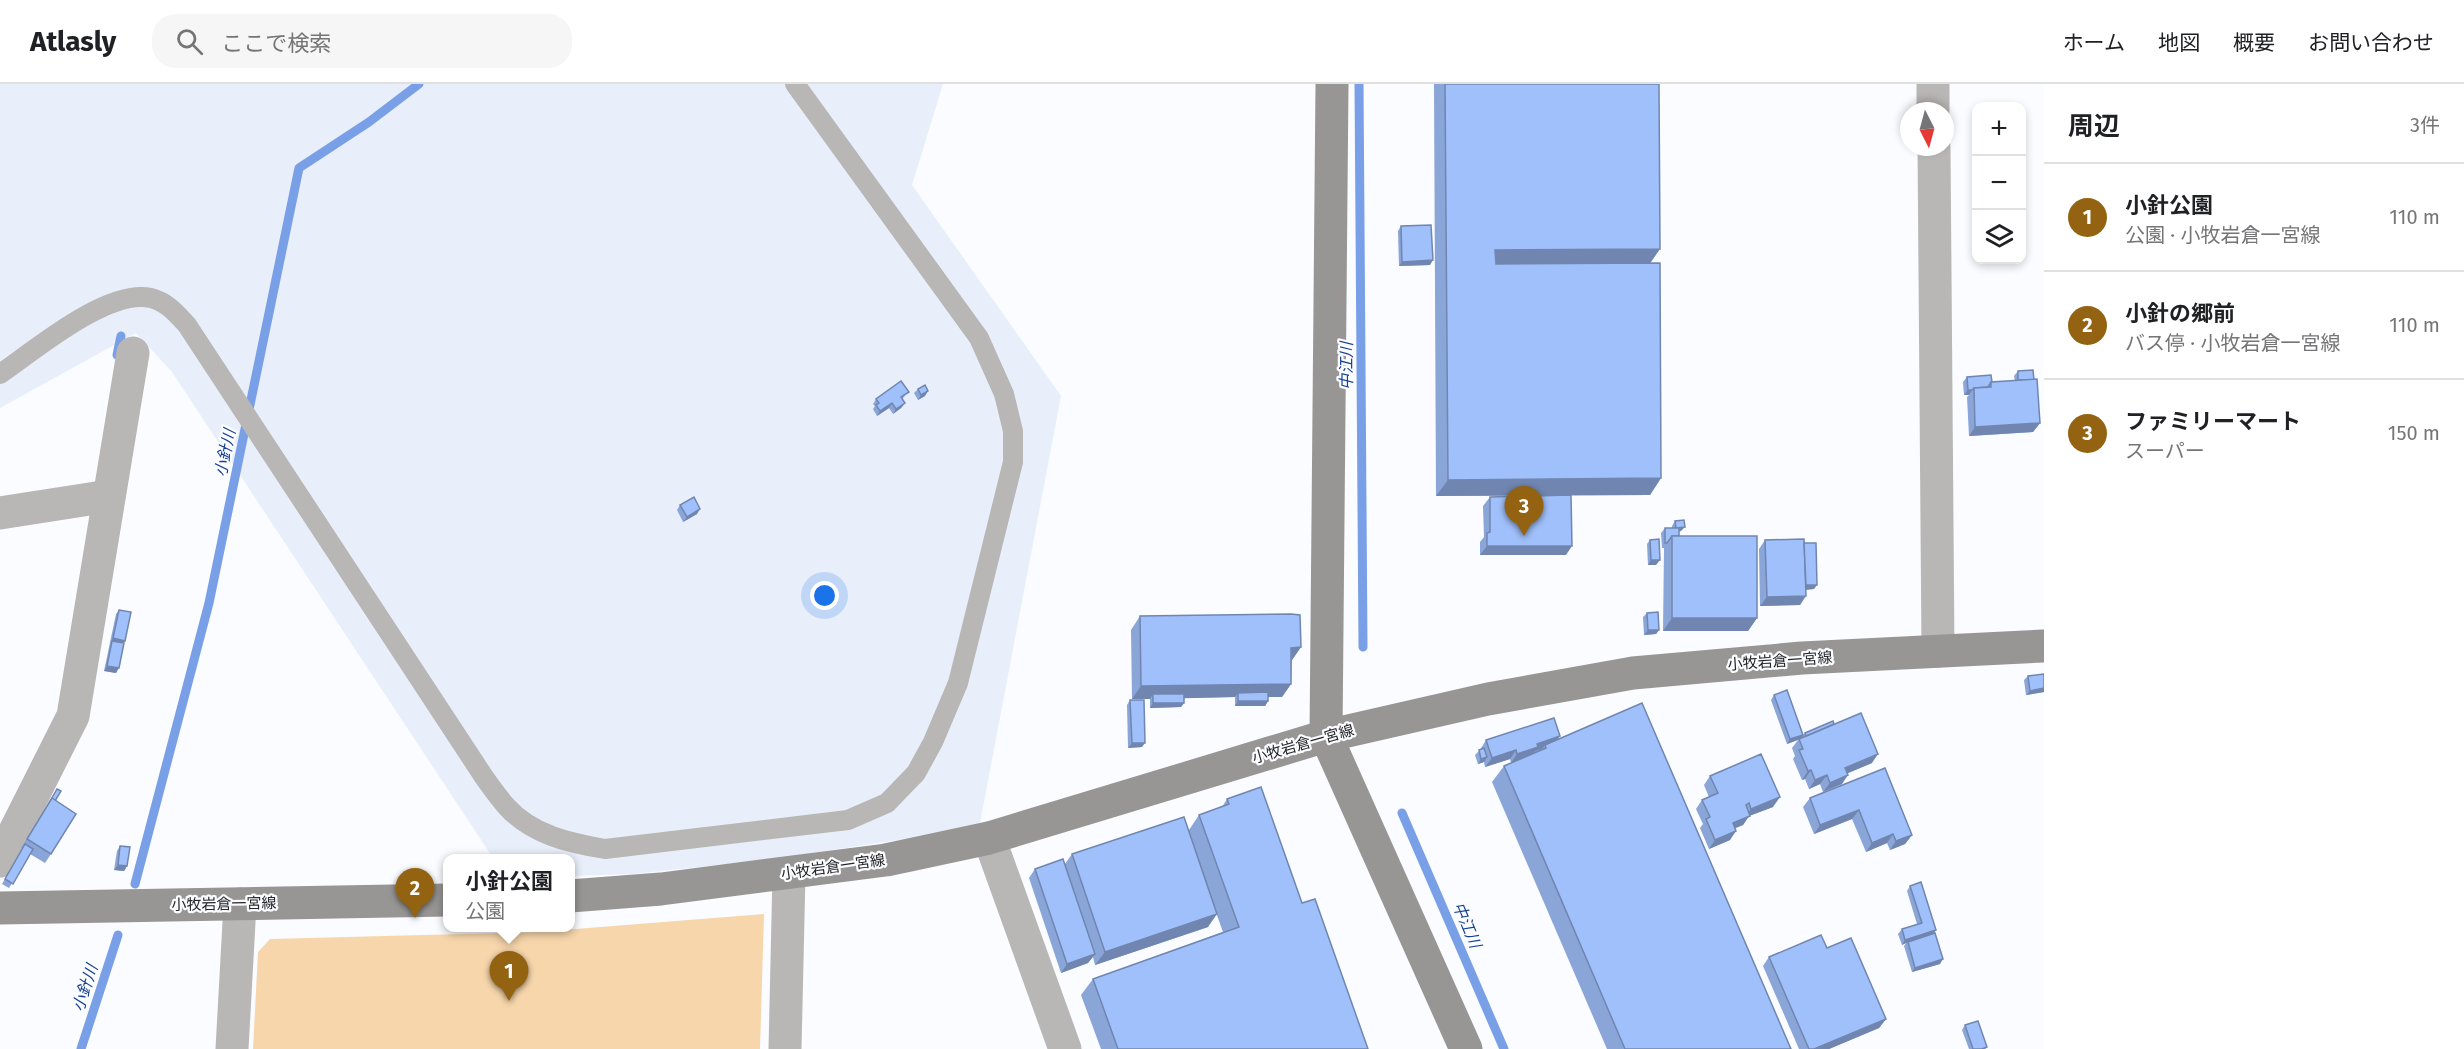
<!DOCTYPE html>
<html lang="ja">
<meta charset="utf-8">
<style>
:root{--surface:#fff;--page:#f6f6f6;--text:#202124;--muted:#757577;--line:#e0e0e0;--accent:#936312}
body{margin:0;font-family:"Fira Sans","Noto Sans JP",sans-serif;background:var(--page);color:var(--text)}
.controls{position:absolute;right:18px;top:18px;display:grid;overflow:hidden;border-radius:12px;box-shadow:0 3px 9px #0003}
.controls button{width:54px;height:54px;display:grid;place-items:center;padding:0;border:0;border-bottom:2px solid var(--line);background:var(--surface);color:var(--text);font:30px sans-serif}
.compass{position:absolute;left:1900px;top:18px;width:54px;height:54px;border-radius:50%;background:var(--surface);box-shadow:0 3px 9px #0003;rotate:174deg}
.you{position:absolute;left:825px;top:512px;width:21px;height:21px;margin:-15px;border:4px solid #fff;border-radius:50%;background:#1a73e8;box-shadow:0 0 0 9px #1a73e833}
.badge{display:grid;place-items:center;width:39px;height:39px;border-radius:50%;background:var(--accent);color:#fff;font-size:20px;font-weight:700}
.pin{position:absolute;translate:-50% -50px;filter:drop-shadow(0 2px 3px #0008)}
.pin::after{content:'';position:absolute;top:32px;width:21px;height:18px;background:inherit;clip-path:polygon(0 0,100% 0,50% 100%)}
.popup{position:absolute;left:443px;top:770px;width:132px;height:78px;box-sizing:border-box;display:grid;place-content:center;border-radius:12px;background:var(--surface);filter:drop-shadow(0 2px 4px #0005);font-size:20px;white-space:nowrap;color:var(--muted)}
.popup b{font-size:22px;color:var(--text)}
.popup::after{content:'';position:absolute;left:50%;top:100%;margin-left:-12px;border:12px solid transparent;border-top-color:var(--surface)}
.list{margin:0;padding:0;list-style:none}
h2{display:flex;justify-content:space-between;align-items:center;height:78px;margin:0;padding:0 24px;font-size:26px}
h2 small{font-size:20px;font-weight:400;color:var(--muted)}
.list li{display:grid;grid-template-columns:39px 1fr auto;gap:18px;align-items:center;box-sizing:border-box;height:108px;padding:0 24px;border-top:2px solid var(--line)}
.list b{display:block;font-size:22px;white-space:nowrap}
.list p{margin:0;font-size:20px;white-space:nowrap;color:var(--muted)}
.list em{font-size:20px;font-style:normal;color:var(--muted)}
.icon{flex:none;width:33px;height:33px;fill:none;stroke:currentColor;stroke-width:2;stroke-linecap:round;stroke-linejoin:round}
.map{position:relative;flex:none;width:2044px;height:965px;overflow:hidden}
header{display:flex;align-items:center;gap:36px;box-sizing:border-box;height:84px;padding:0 30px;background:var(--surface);border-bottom:2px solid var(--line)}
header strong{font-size:28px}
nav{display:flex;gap:33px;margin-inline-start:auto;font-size:21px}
.search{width:420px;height:54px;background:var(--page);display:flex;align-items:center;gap:15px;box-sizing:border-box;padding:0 21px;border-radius:24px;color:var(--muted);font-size:22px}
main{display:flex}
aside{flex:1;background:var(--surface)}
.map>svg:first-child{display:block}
.built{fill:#e9effa}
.park{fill:#f7d6ab}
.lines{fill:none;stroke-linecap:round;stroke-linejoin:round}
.stream{stroke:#799fe7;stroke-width:9}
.lane{stroke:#b8b7b5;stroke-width:20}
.street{stroke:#b8b7b5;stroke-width:33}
.secondary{stroke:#989694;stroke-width:33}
.wall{fill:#8aa5d8}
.shaded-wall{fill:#7086b0}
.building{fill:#a0c0fb;stroke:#7086b0;stroke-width:1.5}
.labels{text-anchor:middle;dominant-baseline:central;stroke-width:4.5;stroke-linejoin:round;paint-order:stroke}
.street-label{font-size:15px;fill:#252527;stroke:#fafcff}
.water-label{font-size:16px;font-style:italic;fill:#173f92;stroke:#fafcff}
</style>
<header>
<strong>Atlasly</strong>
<div class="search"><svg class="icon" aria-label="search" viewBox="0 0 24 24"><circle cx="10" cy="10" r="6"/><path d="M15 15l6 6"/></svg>ここで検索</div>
<nav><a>ホーム</a><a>地図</a><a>概要</a><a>お問い合わせ</a></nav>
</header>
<main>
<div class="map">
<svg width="2044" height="965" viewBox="0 0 2044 965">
<rect width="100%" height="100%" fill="#fafcff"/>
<path class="built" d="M0,0H943L912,101L1061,312L980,739L911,754L766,776L633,790L571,792L570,774H493L172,288L136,249L0,324Z"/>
<path class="park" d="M764,830L760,965H253L258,868L270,855L538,848Z"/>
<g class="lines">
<g class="stream">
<path d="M1359,0L1363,563"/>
<path d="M117,271L121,252"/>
<path d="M1402,729L1504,965"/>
<path d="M135,800L209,519L299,84L369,38L419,0"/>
<path d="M81,965L118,851"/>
</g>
<path class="lane" d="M0,290C35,266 108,204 151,214C167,218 177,230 187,241L484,693C491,703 499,714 507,723C532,751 570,759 605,765L848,736L887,719L916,689L933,658L958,599L1013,378V347L1004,310L979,254L795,0"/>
<g class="street">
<path d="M1933,0V27"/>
<path d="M1934,63L1938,567"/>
<path d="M0,429L109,412"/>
<path d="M989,754L1065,965"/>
<path d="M0,777L73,632L133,269"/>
<path d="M232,965L240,820"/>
<path d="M785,965L789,790"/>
</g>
<g class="secondary">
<path d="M1332,0L1326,652L1466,965"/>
<path d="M570,812L661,805L886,776L989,754L1326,652L1488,615L1633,589L1802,574L2044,562"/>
<path d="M0,824L448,816"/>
</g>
</g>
<g class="wall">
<path d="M1434,0H1659L1650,179L1661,394L1650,411L1436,412Z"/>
<path d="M1401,142L1430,181L1399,182L1398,147Z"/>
<path d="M2018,287L2040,339L2033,348L1969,352L1967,313L1969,311H1964L1963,298L1967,293L1992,298L2015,297L2014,292Z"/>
<path d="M918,305L925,312L918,316L914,309Z"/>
<path d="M905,312L902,315L905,319L901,324L893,330L889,324L877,332L873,325L875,322L873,320L876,315Z"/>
<path d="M1490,413L1566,471H1480V458L1484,453L1483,422Z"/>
<path d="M680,421L697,430L683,438L677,426Z"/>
<path d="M1675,437L1681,447L1679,448V452L1757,534L1748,547H1663L1664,464H1662L1661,449L1665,444H1672V442Z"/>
<path d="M1650,456L1656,481H1648L1647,460Z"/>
<path d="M1765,456L1804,459L1814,505L1806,506L1800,521L1760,522L1759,465Z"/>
<path d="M119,526L123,559L116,589L104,587L116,530Z"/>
<path d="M1647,529L1659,546L1656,550L1644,551L1643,533Z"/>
<path d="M1140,532L1301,563L1292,576L1291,600L1282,613H1268V617L1265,622H1235V613L1184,614V619L1181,623L1150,624V615H1132L1131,546Z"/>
<path d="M2044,590V608L2026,611L2024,596L2028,592Z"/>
<path d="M1774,611L1803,651L1800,654L1805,649L1834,640L1872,679L1847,689L1842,700L1823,708L1820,700L1809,705L1805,695L1802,696L1793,675L1795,672L1792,664L1798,656L1787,660L1771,616Z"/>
<path d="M1130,616L1142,663L1128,664L1127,621Z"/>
<path d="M1558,655L1791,965H1607L1492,698L1504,682L1511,679L1510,675L1485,683L1484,678L1478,680L1475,671L1480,666L1486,656Z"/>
<path d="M1885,684L1912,751L1905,760L1890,766L1887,759L1866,768L1852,735L1814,750L1803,723L1810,714Z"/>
<path d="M1710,692L1773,723L1749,732L1743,741L1735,744L1730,756L1709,765L1700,744L1703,740L1696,725L1702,716L1709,713L1704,701Z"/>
<path d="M57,705L55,717L51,770L45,779L30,770L9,804L2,800L22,765L21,764Z"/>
<path d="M1227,715L1302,819L1368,965H1101L1081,911L1093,895L1223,848L1214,823L1208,843L1095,881L1093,873L1088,879L1061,889L1029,794L1035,785L1065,780L1072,770L1189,746L1199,731L1222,723Z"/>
<path d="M120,762L127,782L124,787L114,786L117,767Z"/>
<path d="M1910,802L1934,850L1940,880L1912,888L1904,862L1906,859L1902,861L1898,850L1902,845L1917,840L1907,807Z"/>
<path d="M1827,864L1886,935L1879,944L1829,965H1799L1763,882L1769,873Z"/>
<path d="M1965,941L1987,963L1985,965H1969L1962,946Z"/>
</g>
<g class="shaded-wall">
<path d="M1660,165L1649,181L1484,182L1495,166Z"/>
<path d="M1433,176L1430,181L1399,182L1402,178Z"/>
<path d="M1968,306H1972L1969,311H1964Z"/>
<path d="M928,307L925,312L918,316L921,311Z"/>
<path d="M892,319L889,324L877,332L880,327Z"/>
<path d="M905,319L901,324L893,330L896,325Z"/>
<path d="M2040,339L2033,348L1969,352L1975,343Z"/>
<path d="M1661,394L1650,411L1436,412L1448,396Z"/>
<path d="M700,425L697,430L683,438L687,433Z"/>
<path d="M1685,443L1681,447L1673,448L1676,444Z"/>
<path d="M1487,462H1572L1566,471H1480Z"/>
<path d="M1651,476H1660L1656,481H1648Z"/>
<path d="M1803,501H1817L1814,505L1799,506Z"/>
<path d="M1806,512L1800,521L1760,522L1767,513Z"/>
<path d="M1672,534H1757L1748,547H1663Z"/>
<path d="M1648,546H1659L1656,550L1644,551Z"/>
<path d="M113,554L125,557L122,562L112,557L110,559Z"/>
<path d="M1301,563L1292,576L1291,564Z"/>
<path d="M107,582L119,584L116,589L104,587Z"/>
<path d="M1291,600L1282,613H1238V609L1235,613L1153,615V610L1150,615H1132L1141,602Z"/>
<path d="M2044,604V608L2026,611L2030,607Z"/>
<path d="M1238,617H1268L1265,622H1235Z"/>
<path d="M1153,619H1184L1181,623L1150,624Z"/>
<path d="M1803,651L1800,655L1787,660L1790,655Z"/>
<path d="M1560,652L1554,661H1545L1542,665L1535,667L1532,672L1511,679L1517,670L1537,660Z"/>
<path d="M1132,659H1145L1142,663L1128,664Z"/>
<path d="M1516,666L1510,675L1485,683L1492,674Z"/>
<path d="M1878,670L1872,679L1839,693L1845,684Z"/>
<path d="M1487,673L1484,678L1478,680L1481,675Z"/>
<path d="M1811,686L1805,695L1802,696L1808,687Z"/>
<path d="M1827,691L1820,700L1809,705L1815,696Z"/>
<path d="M1848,691L1842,700L1823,708L1830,699Z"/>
<path d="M1780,713L1773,723L1749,732L1743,741L1726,748L1733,739L1745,733L1751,725Z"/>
<path d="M1859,726L1852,735L1814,750L1820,741Z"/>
<path d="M1736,747L1730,756L1709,765L1715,756Z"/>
<path d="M1893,750L1887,759L1866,768L1872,759Z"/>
<path d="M1912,751L1905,760L1890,766L1896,757Z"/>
<path d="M118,781L127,782L124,787L114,786Z"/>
<path d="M1217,830L1208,843L1095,881L1105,868Z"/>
<path d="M1936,846L1933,851L1908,858L1902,861L1905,856Z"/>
<path d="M1095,870L1088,879L1061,889L1067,880Z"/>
<path d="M1943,875L1940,880L1912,888L1915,884Z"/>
<path d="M1886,935L1879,944L1829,965H1814Z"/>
</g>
<g class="building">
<path d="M1445,0H1659L1660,165L1495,166L1496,180L1660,179L1661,394L1448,396Z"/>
<path d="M1431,141L1433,176L1402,178L1401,142Z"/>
<path d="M2033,286L2034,296H2018V287Z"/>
<path d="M1991,291L1992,298H1991L1988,303L1974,304L1972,306H1968L1967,293Z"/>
<path d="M2037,295L2040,339L1975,343L1974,304L1991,303V298Z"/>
<path d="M901,297L909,308L901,313L905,319L896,325L892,319L880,327L876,321L879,319L876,315Z"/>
<path d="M925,301L928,307L921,311L918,305Z"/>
<path d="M1571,411L1572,462H1487V449L1490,448V413Z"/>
<path d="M694,413L700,425L687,433L680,421Z"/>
<path d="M1684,436L1685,443L1676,444L1675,437Z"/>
<path d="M1665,444H1679V452H1672L1667,459H1665Z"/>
<rect x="1672" y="452" width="85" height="82"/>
<path d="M1659,455L1660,476H1651L1650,456Z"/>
<path d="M1804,455L1806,512L1767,513L1765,456Z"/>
<path d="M1804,459H1816L1817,501H1806Z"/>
<path d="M119,526L131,528L125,557L113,554Z"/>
<path d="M1658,528L1659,546H1648L1647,529Z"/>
<path d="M1291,530L1300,531L1301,563L1291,564V600L1141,602L1140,532Z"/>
<path d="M112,557L124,559L119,584L107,582Z"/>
<path d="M2044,590V604L2030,607L2028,592Z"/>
<path d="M1787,606L1803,651L1790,655L1774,611Z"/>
<path d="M1268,608V617H1238V609Z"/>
<rect x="1153" y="610" width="31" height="9"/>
<path d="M1130,616H1144L1145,659H1132Z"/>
<path d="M1642,619L1791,965H1625L1504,682L1546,664L1545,661Z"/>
<path d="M1861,629L1878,670L1845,684L1848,691L1830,699L1827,691L1815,696L1811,686L1808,687L1799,666L1803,665L1799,655Z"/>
<path d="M1554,634L1560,652L1537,660L1538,663L1517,670L1516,666L1492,674L1486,656Z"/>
<path d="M1833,637L1834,640L1806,652L1805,649Z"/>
<path d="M1484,664L1487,673L1481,675L1479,666Z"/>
<path d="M1761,670L1780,713L1751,725L1749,719L1746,721L1750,732L1733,739L1736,747L1715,756L1706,735L1710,733L1702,716L1718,709L1710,692Z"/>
<path d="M1885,684L1912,751L1896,757L1893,750L1872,759L1859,726L1820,741L1810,714Z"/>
<path d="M1261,703L1302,819L1315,815L1368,965H1118L1093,895L1239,843L1199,731L1229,720L1227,715Z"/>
<path d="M57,705L61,707L55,717L52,714L49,719Z"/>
<path d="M52,714L76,730L51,770L27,755Z"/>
<path d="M1184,733L1217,830L1105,868L1072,770Z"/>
<path d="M25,760L33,765L13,800L5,795Z"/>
<path d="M120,762L130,763L127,782L118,781Z"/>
<path d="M1063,775L1095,870L1067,880L1035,785Z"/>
<path d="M1921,798L1936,846L1905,856L1902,845L1922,839L1910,802Z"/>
<path d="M1935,849L1943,875L1915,884L1908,858Z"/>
<path d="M1821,851L1827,864L1851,854L1886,935L1814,965H1809L1769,873Z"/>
<path d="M1978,937L1987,963L1982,965H1973L1965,941Z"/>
</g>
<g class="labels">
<g class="street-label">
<text transform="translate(1780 577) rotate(-4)">小牧岩倉一宮線</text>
<text transform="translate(1303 660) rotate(-16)">小牧岩倉一宮線</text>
<text transform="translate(833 783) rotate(-8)">小牧岩倉一宮線</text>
<text transform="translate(224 820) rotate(-1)">小牧岩倉一宮線</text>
</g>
<g class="water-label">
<text transform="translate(1346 282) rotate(-90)">中江川</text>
<text transform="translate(225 369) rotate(-78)">小針川</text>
<text transform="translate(1467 841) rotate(67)">中江川</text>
<text transform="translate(85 904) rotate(-72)">小針川</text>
</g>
</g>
</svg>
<div class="controls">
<button>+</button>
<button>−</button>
<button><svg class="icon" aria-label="layers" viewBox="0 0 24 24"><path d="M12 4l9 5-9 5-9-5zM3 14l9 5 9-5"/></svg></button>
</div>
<svg class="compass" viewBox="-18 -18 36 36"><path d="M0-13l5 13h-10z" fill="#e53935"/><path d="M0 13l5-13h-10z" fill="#757577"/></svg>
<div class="you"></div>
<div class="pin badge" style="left:509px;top:917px">1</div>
<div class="popup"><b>小針公園</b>公園</div>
<div class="pin badge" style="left:415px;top:834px">2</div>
<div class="pin badge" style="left:1524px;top:452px">3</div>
</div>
<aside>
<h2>周辺<small>3件</small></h2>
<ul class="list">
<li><span class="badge">1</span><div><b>小針公園</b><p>公園 · 小牧岩倉一宮線</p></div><em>110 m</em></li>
<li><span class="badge">2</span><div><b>小針の郷前</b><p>バス停 · 小牧岩倉一宮線</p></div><em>110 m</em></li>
<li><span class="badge">3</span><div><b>ファミリーマート</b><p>スーパー</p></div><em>150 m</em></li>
</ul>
</aside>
</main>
